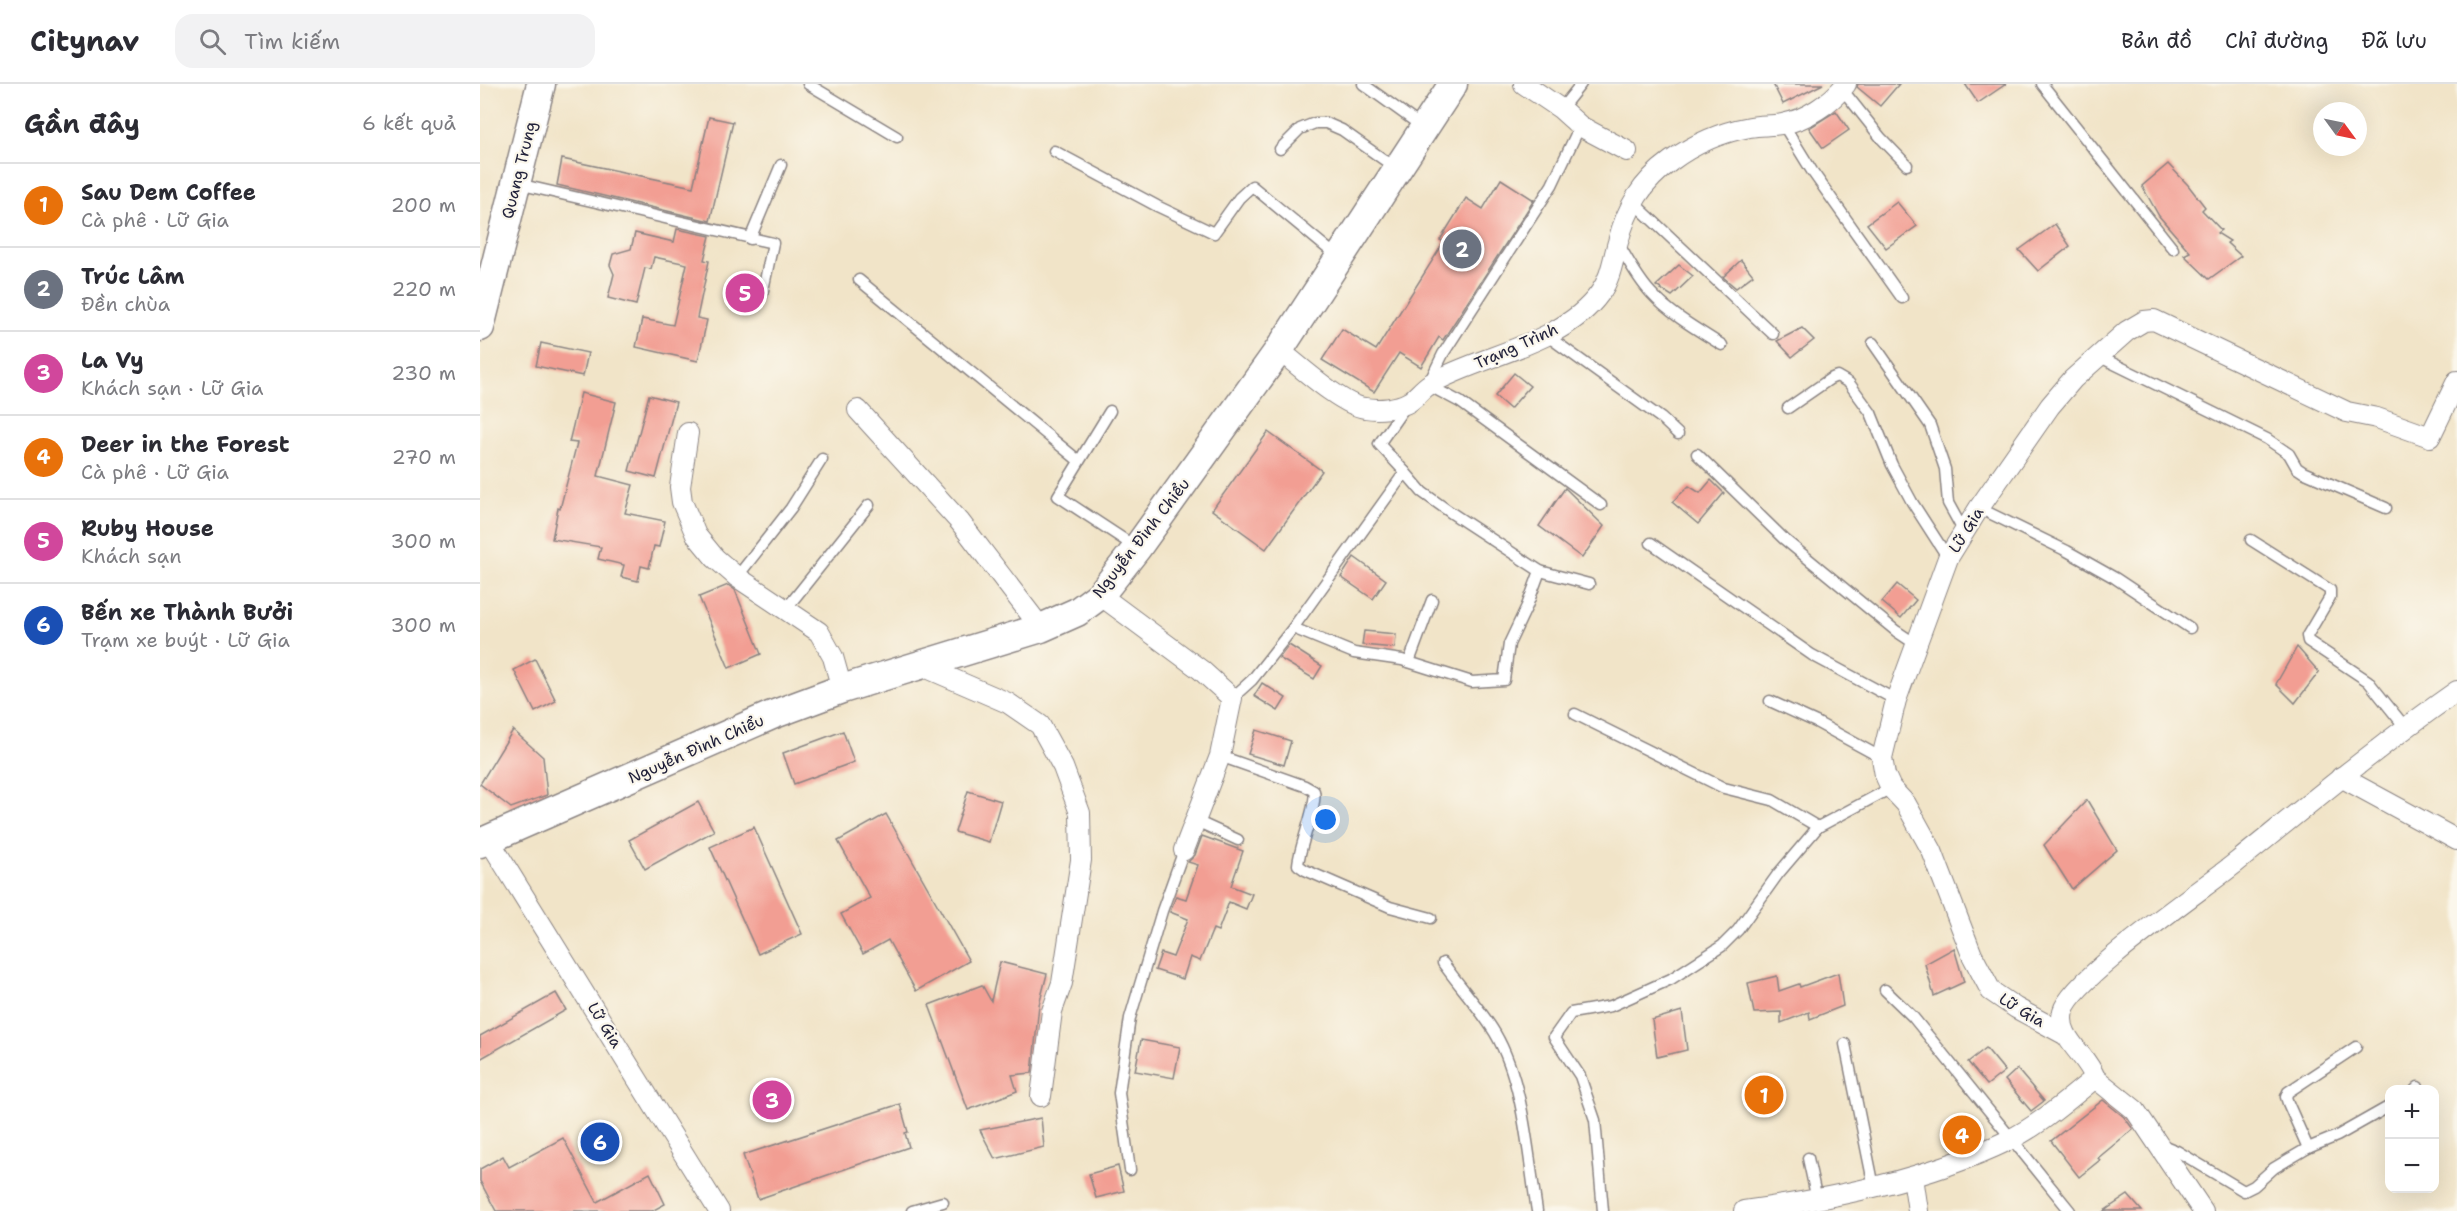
<!DOCTYPE html>
<html lang="vi">
<meta charset="utf-8">
<style>
:root{--surface:#fff;--page:#f2f2f3;--text:#2b2b33;--muted:#7c7c81;--line:#e1e1e2;--accent:#ea580c}
body{margin:0;font-family:"Shantell Sans",sans-serif;background:var(--page);color:var(--text)}
.controls{position:absolute;right:18px;bottom:18px;display:grid;overflow:hidden;border-radius:12px;box-shadow:0 6px 24px #0002}
.controls button{width:54px;height:54px;display:grid;place-items:center;padding:0;border:0;border-bottom:2px solid var(--line);background:var(--surface);color:var(--text);font:30px sans-serif}
.compass{position:absolute;left:1833px;top:18px;width:54px;height:54px;border-radius:50%;background:var(--surface);box-shadow:0 6px 24px #0002;rotate:123deg}
.you{position:absolute;left:846px;top:736px;width:21px;height:21px;margin:-15px;border:4px solid #fff;border-radius:50%;background:#1a73e8;box-shadow:0 0 0 9px #1a73e833}
.badge{display:grid;place-items:center;width:39px;height:39px;border-radius:50%;background:var(--accent);color:#fff;font-size:20px;font-weight:700}
.pin{position:absolute;translate:-50% -50%;border:3px solid #fff;box-shadow:0 2px 6px #0006}
.list{margin:0;padding:0;list-style:none}
h2{display:flex;justify-content:space-between;align-items:center;height:78px;margin:0;padding:0 24px;font-size:26px}
h2 small{font-size:20px;font-weight:400;color:var(--muted)}
.list li{display:grid;grid-template-columns:39px 1fr auto;gap:18px;align-items:center;box-sizing:border-box;height:84px;padding:0 24px;border-top:2px solid var(--line)}
.list b{display:block;font-size:22px;white-space:nowrap}
.list p{margin:0;font-size:20px;white-space:nowrap;color:var(--muted)}
.list em{font-size:20px;font-style:normal;color:var(--muted)}
.icon{flex:none;width:33px;height:33px;fill:none;stroke:currentColor;stroke-width:2;stroke-linecap:round;stroke-linejoin:round}
.map{position:relative;flex:none;width:1977px;height:1127px;overflow:hidden}
header{display:flex;align-items:center;gap:36px;box-sizing:border-box;height:84px;padding:0 30px;background:var(--surface);border-bottom:2px solid var(--line)}
header strong{font-size:28px}
nav{display:flex;gap:33px;margin-inline-start:auto;font-size:21px}
.search{width:420px;height:54px;background:var(--page);display:flex;align-items:center;gap:15px;box-sizing:border-box;padding:0 21px;border-radius:18px;color:var(--muted);font-size:22px}
main{display:flex}
aside{flex:1;background:var(--surface)}
.map>svg:first-child{display:block}
.building{fill:#f29e93}
.lines{fill:none;stroke-linecap:round;stroke-linejoin:round}
.lane-casing{stroke:#8a8382;stroke-width:13}
.street-casing{stroke:#8a8382;stroke-width:22}
.secondary-casing{stroke:#8a8382;stroke-width:31}
.lane{stroke:#fff;stroke-width:10}
.street{stroke:#fff;stroke-width:20}
.secondary{stroke:#fff;stroke-width:28}
.labels{text-anchor:middle;dominant-baseline:central;stroke-width:4.5;stroke-linejoin:round;paint-order:stroke}
.street-label{font-size:16px;fill:#22223b;stroke:#fbf7ec}
</style>
<header>
<strong>Citynav</strong>
<div class="search"><svg class="icon" aria-label="search" viewBox="0 0 24 24"><circle cx="10" cy="10" r="6"/><path d="M15 15l6 6"/></svg>Tìm kiếm</div>
<nav><a>Bản đồ</a><a>Chỉ đường</a><a>Đã lưu</a></nav>
</header>
<main>
<aside>
<h2>Gần đây<small>6 kết quả</small></h2>
<ul class="list">
<li><span class="badge" style="background:#e8710a">1</span><div><b>Sau Dem Coffee</b><p>Cà phê · Lữ Gia</p></div><em>200 m</em></li>
<li><span class="badge" style="background:#6b7280">2</span><div><b>Trúc Lâm</b><p>Đền chùa</p></div><em>220 m</em></li>
<li><span class="badge" style="background:#d1479c">3</span><div><b>La Vy</b><p>Khách sạn · Lữ Gia</p></div><em>230 m</em></li>
<li><span class="badge" style="background:#e8710a">4</span><div><b>Deer in the Forest</b><p>Cà phê · Lữ Gia</p></div><em>270 m</em></li>
<li><span class="badge" style="background:#d1479c">5</span><div><b>Ruby House</b><p>Khách sạn</p></div><em>300 m</em></li>
<li><span class="badge" style="background:#1a4fb4">6</span><div><b>Bến xe Thành Bưởi</b><p>Trạm xe buýt · Lữ Gia</p></div><em>300 m</em></li>
</ul>
</aside>
<div class="map">
<svg width="1977" height="1127" viewBox="0 0 1977 1127">
<rect width="100%" height="100%" fill="#fbf7ec"/>
<filter id="ink" filterUnits="userSpaceOnUse"><feTurbulence type="fractalNoise" baseFrequency=".0167" numOctaves="2"/><feDisplacementMap in="SourceGraphic" scale="12" xChannelSelector="R" yChannelSelector="G"/><feConvolveMatrix kernelMatrix="1 2 1 2 8 2 1 2 1" color-interpolation-filters="sRGB"/></filter>
<filter id="wash" filterUnits="userSpaceOnUse"><feTurbulence type="fractalNoise" baseFrequency=".008" numOctaves="4" result="noise"/><feDisplacementMap in="SourceGraphic" scale="24" xChannelSelector="R" yChannelSelector="G"/><feGaussianBlur stdDeviation="1.35" result="paint"/><feColorMatrix in="noise" values="0 0 0 0 0 0 0 0 0 0 0 0 0 0 0 0 0 1.4 0 .05"/><feComposite in="paint" operator="in"/></filter>
<g filter="url(#wash)">
<rect width="100%" height="100%" fill="#f1e4c8"/>
<g id="blocks">
<g class="building">
<path d="M1293,0H1343L1303,20Z"/>
<path d="M1378,0H1419L1400,22L1377,3Z"/>
<path d="M1485,0H1526L1498,19Z"/>
<path d="M1356,27L1369,46L1343,64L1329,44Z"/>
<path d="M229,33L253,38L230,137L77,101L82,75L213,103Z"/>
<path d="M1688,80L1708,101L1725,123L1722,126L1741,146L1737,149L1750,157L1747,159L1761,172L1729,195L1704,171L1710,168L1679,132L1662,102Z"/>
<path d="M1021,95L1054,116L963,256L959,253L941,283L919,269L894,308L842,276L862,245L896,266L964,158L960,156L986,114L1003,125Z"/>
<path d="M1417,118L1437,142L1406,164L1387,140Z"/>
<path d="M1575,140L1590,162L1558,187L1539,166Z"/>
<path d="M197,145L230,152L224,176L229,177L217,234L227,236L218,277L156,263L162,235L193,241L207,180L174,173L171,185L165,184L156,221L128,214L134,190L130,181L133,170L151,165L155,149L194,158Z"/>
<path d="M1261,176L1273,191L1256,204L1243,193Z"/>
<path d="M1199,181L1213,192L1192,212L1176,202Z"/>
<path d="M1322,244L1334,256L1312,273L1297,257Z"/>
<path d="M61,259L108,269L103,292L56,282Z"/>
<path d="M1034,289L1050,302L1030,325L1015,312Z"/>
<path d="M101,309L136,318L118,392L153,401L145,429L185,437L179,463L174,462L169,484L161,482L158,497L141,493L144,481L118,475L121,463L72,455L78,424L80,425L97,359L89,358Z"/>
<path d="M169,311L196,318L176,394L149,387Z"/>
<path d="M788,348L842,387L786,465L732,426Z"/>
<path d="M1231,396L1244,409L1218,440L1192,418L1209,402L1220,409Z"/>
<path d="M1085,404L1124,442L1102,474L1059,442Z"/>
<path d="M874,473L906,496L893,515L861,493Z"/>
<path d="M1417,500L1436,516L1421,534L1402,518Z"/>
<path d="M248,501L255,506L281,570L249,584L219,513Z"/>
<path d="M884,547L916,550L915,564L882,561Z"/>
<path d="M809,561L842,582L834,595L799,574Z"/>
<path d="M1817,563L1839,588L1815,619L1796,600Z"/>
<path d="M55,575L76,617L55,628L34,586Z"/>
<path d="M782,599L806,614L798,627L774,612Z"/>
<path d="M33,646L63,673L67,711L31,724L0,700Z"/>
<path d="M776,646L811,657L804,681L768,670Z"/>
<path d="M363,647L374,678L314,700L303,669Z"/>
<path d="M488,707L521,717L509,758L475,748Z"/>
<path d="M1607,716L1637,766L1592,805L1564,761Z"/>
<path d="M218,718L234,747L165,785L149,756Z"/>
<path d="M406,730L489,877L436,907L408,856L383,870L361,830L390,814L358,757Z"/>
<path d="M274,743L322,850L278,870L230,763Z"/>
<path d="M722,752L763,767L751,802L772,810L766,825L749,818L738,847L733,845L720,877L710,873L703,895L675,886L681,869L693,873L708,835L690,828L696,812L706,815L718,781L708,778L715,771Z"/>
<path d="M1474,864L1484,898L1454,912L1445,880Z"/>
<path d="M520,878L567,890L559,921L552,989L532,991L537,1007L488,1026L449,921L502,901L511,917Z"/>
<path d="M1358,889L1363,922L1330,935L1329,928L1301,939V928L1274,929L1268,899L1297,892L1299,907L1319,900L1320,903Z"/>
<path d="M76,909L86,926L0,975V952Z"/>
<path d="M1202,927L1207,966L1177,973L1172,936Z"/>
<path d="M661,956L700,963L694,994L655,987Z"/>
<path d="M1506,964L1525,987L1507,1001L1488,978Z"/>
<path d="M1537,985L1564,1017L1551,1027L1525,996Z"/>
<path d="M1623,1016L1644,1033L1653,1045L1618,1074L1620,1076L1599,1093L1571,1057Z"/>
<path d="M420,1020L428,1048L425,1049L429,1063L278,1115L263,1071Z"/>
<path d="M561,1034L564,1063L515,1075L500,1046Z"/>
<path d="M1492,1037L1500,1054L1471,1065L1464,1049Z"/>
<path d="M83,1054L117,1118L170,1089L185,1120L172,1127H16L0,1097V1085L23,1072L29,1083Z"/>
<path d="M638,1082L644,1107L616,1114L609,1090Z"/>
<path d="M1648,1111L1662,1127H1624Z"/>
</g>
</g>
</g>
<g filter="url(#ink)">
<use href="#blocks" fill-opacity="0" stroke="#8a8382" stroke-width="1.5"/>
<g class="lines">
<g class="lane-casing">
<g id="lane">
<path d="M328,0L417,53"/>
<path d="M883,0L944,44"/>
<path d="M1562,0L1693,165"/>
<path d="M1362,5L1401,54L1427,81"/>
<path d="M1081,25L1101,0"/>
<path d="M1303,40L1332,87L1422,214"/>
<path d="M1100,42L1072,101L963,270L948,301L980,318L1121,421"/>
<path d="M800,65L820,45L835,39H846L862,46L917,85"/>
<path d="M574,67L677,122L734,149L759,114L772,102L859,174"/>
<path d="M38,100L293,159L282,211"/>
<path d="M1152,117L1293,250"/>
<path d="M270,155L301,81"/>
<path d="M1138,159C1148,176 1157,194 1171,209C1190,230 1218,246 1242,261"/>
<path d="M379,196L599,377"/>
<path d="M1066,251L1181,334L1198,350"/>
<path d="M1393,259L1450,341L1465,385L1468,419L1484,448"/>
<path d="M1618,272L1787,355L1809,370L1817,384L1823,388L1906,424"/>
<path d="M1308,324L1350,295L1357,292L1369,299L1391,329L1412,381L1432,418L1468,474"/>
<path d="M630,327L578,412L657,464"/>
<path d="M1217,370L1304,455L1416,547L1437,561"/>
<path d="M925,388L942,408L970,428L1060,487L1109,500"/>
<path d="M1499,424L1587,467L1635,494L1710,544"/>
<path d="M1771,456L1850,506V513L1827,552L1828,557L1888,597L1925,643"/>
<path d="M1171,459L1332,571L1416,616"/>
<path d="M257,493L311,424L342,375"/>
<path d="M306,525L389,421"/>
<path d="M813,544L874,569L922,576L992,598L1024,596L1029,560L1047,522L1060,487"/>
<path d="M929,578L952,516"/>
<path d="M752,614L772,596L813,544L925,388L899,360L927,320"/>
<path d="M1290,617L1336,638L1402,674"/>
<path d="M1095,630L1244,704L1292,716L1338,743"/>
<path d="M740,672L825,702L834,707C838,719 819,763 818,781L825,786L910,823L951,834"/>
<path d="M714,736L758,756"/>
<path d="M963,879C980,903 1000,924 1015,949C1044,998 1048,1071 1057,1127"/>
<path d="M1405,906L1433,933L1590,1127"/>
<path d="M1365,960L1394,1103"/>
<path d="M1935,1006L1938,1003"/>
<path d="M1680,1060L1697,1067L1764,1107L1774,1102L1794,1084L1828,1064L1857,1052L1910,1022"/>
<path d="M1828,1064L1808,1019L1806,1013L1808,1008L1876,963"/>
<path d="M1328,1074L1337,1116"/>
<path d="M650,1086L639,1009L650,934L682,827L704,766"/>
<path d="M432,1127L463,1118"/>
<path d="M1123,1127L1115,1036L1100,992L1074,953L1091,929L1131,922L1191,895L1242,862L1258,846L1298,790L1338,743L1411,704"/>
</g>
</g>
<g class="street-casing">
<g id="street">
<path d="M1044,0L1081,25L1100,42L1147,67"/>
<path d="M799,266C818,281 863,322 885,324C898,326 917,325 929,318C937,313 942,305 950,300C1002,270 1083,261 1120,209C1131,194 1133,175 1138,158C1147,123 1162,98 1191,77C1214,60 1242,48 1270,43C1280,41 1291,42 1302,40C1326,36 1351,19 1366,0"/>
<path d="M378,326L480,438L561,544"/>
<path d="M208,349L200,403L202,418L216,451L235,474L257,493L339,548L353,573L362,605"/>
<path d="M620,511L721,586L752,614L740,672L704,766"/>
<path d="M440,581L528,619L560,641L583,683L600,729L601,776L582,899L572,927L561,1012"/>
<path d="M1861,693L1977,756"/>
<path d="M9,756L239,1127"/>
<path d="M1584,950L1536,924L1511,907L1492,871L1452,767L1426,720L1411,704L1405,691L1402,674L1416,616L1468,474L1499,424L1570,322L1593,295L1647,247L1664,237L1674,236L1867,328L1897,334L1950,353L1977,297"/>
<path d="M1615,994L1655,1026L1723,1127"/>
<path d="M1433,1093L1438,1127"/>
<path d="M1264,1127C1355,1114 1446,1096 1529,1056C1560,1041 1589,1015 1615,994C1607,970 1576,954 1583,927C1592,894 1725,804 1758,777C1830,719 1901,660 1977,607"/>
</g>
</g>
<g class="secondary-casing">
<g id="secondary">
<path d="M0,243L61,0"/>
<path d="M0,759L292,631L362,605L561,544L597,528L620,511L657,464L799,266L973,0"/>
</g>
</g>
<use href="#lane" class="lane"/>
<use href="#street" class="street"/>
<use href="#secondary" class="secondary"/>
</g>
</g>
<g class="labels">
<g class="street-label">
<text transform="translate(39 86) rotate(-76)">Quang Trung</text>
<text transform="translate(1036 262) rotate(-24)">Trạng Trình</text>
<text transform="translate(1486 446) rotate(-58)">Lữ Gia</text>
<text transform="translate(661 454) rotate(-52)">Nguyễn Đình Chiểu</text>
<text transform="translate(216 665) rotate(-24)">Nguyễn Đình Chiểu</text>
<text transform="translate(1542 926) rotate(31)">Lữ Gia</text>
<text transform="translate(125 941) rotate(58)">Lữ Gia</text>
</g>
</g>
</svg>
<div class="controls">
<button>+</button>
<button>−</button>
</div>
<svg class="compass" viewBox="-18 -18 36 36"><path d="M0-13l5 13h-10z" fill="#e53935"/><path d="M0 13l5-13h-10z" fill="#7c7c81"/></svg>
<div class="you"></div>
<div class="pin badge" style="left:1284px;top:1011px;background:#e8710a">1</div>
<div class="pin badge" style="left:982px;top:165px;background:#6b7280">2</div>
<div class="pin badge" style="left:292px;top:1016px;background:#d1479c">3</div>
<div class="pin badge" style="left:1482px;top:1051px;background:#e8710a">4</div>
<div class="pin badge" style="left:265px;top:209px;background:#d1479c">5</div>
<div class="pin badge" style="left:120px;top:1058px;background:#1a4fb4">6</div>
</div>
</main>
